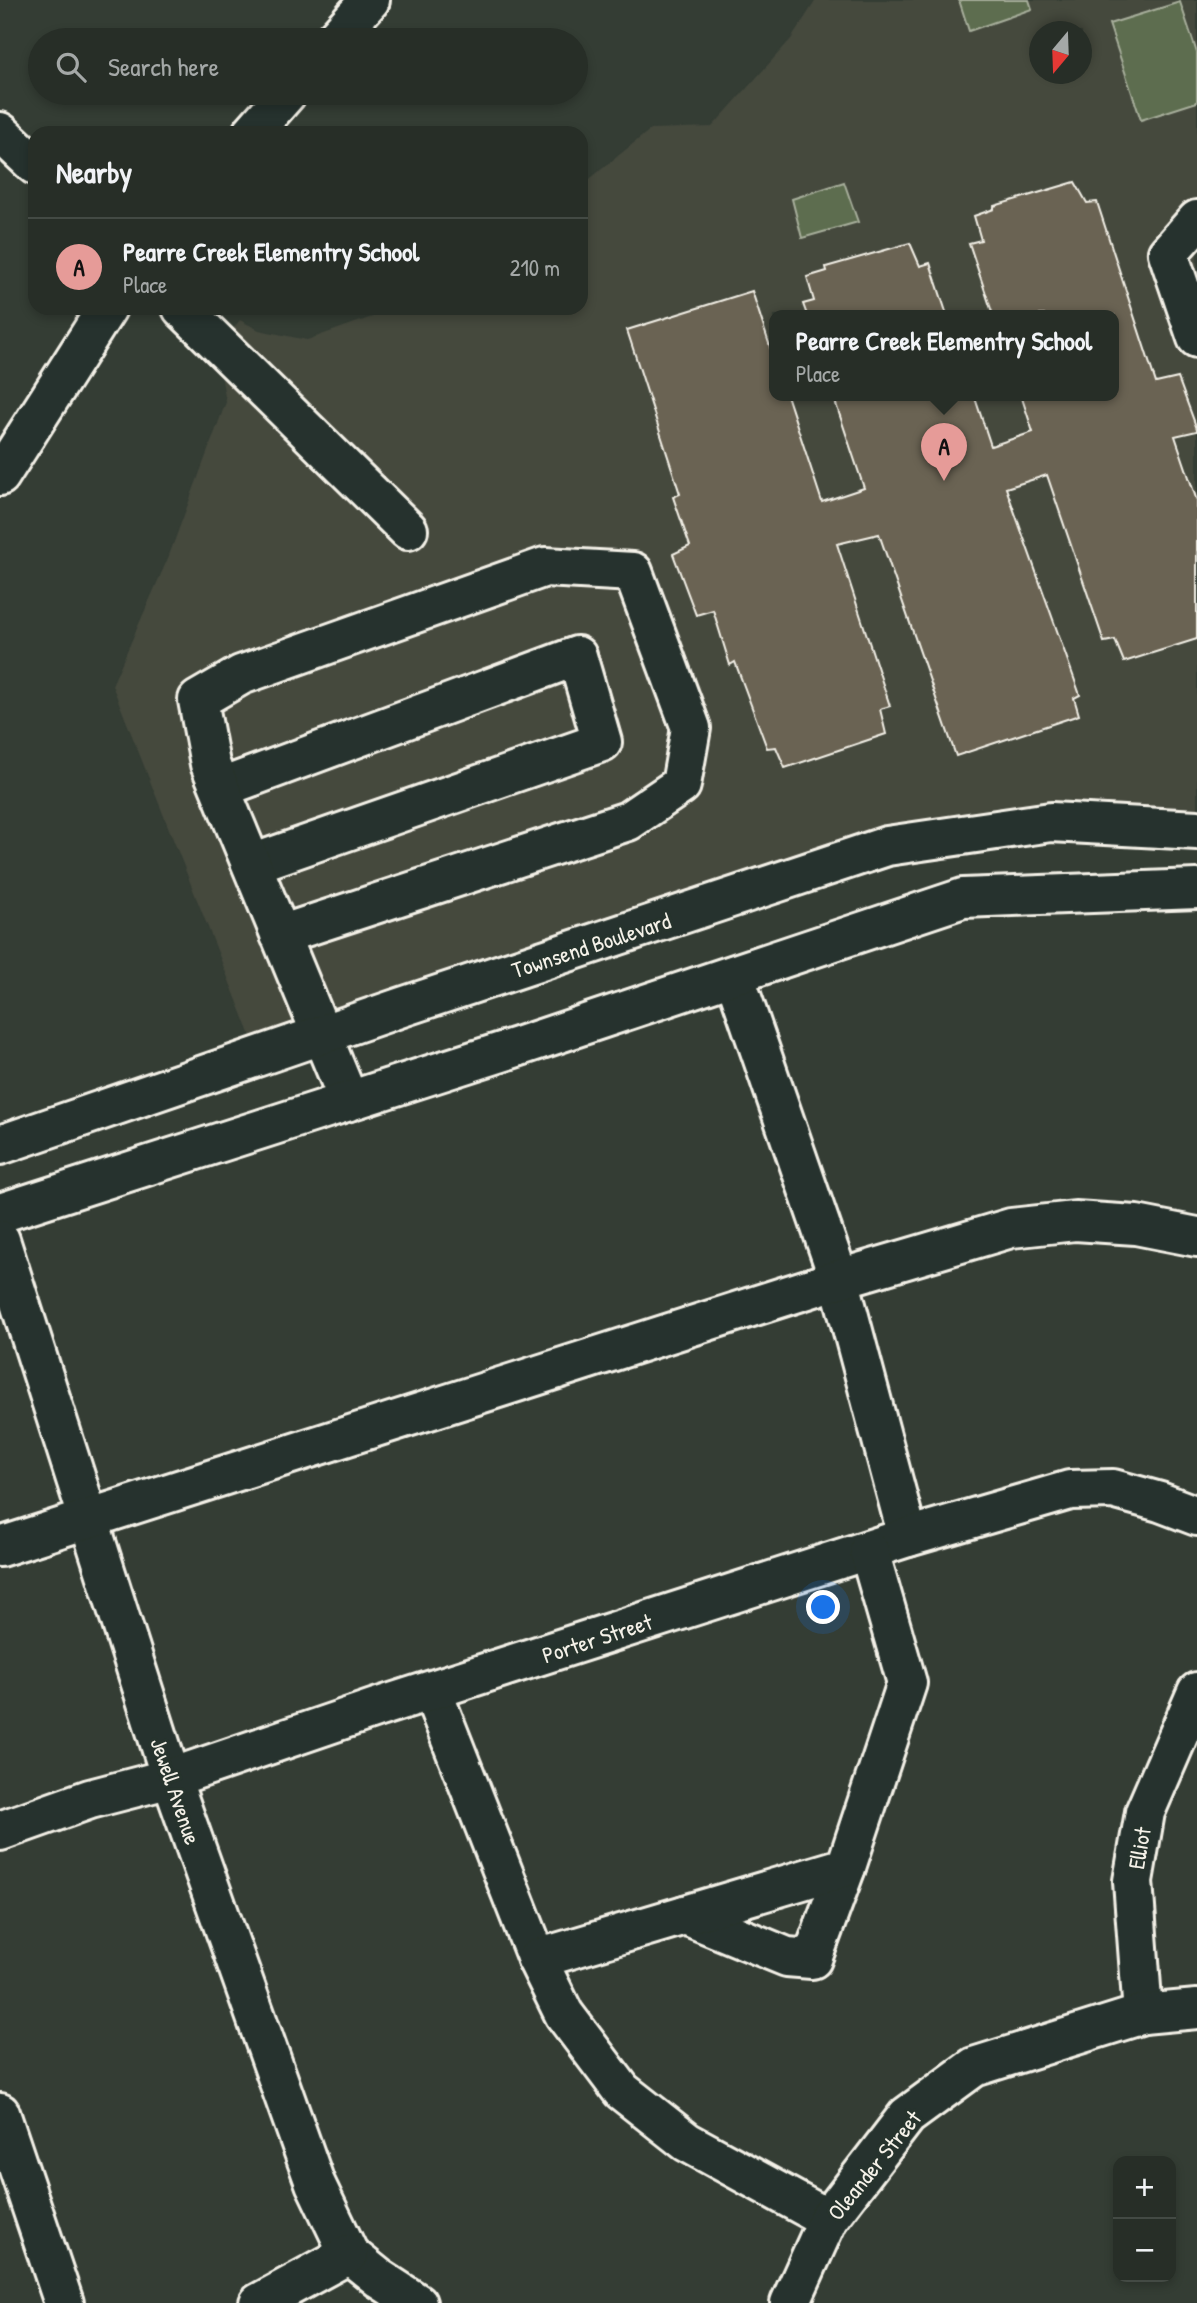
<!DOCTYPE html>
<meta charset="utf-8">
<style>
:root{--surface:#272e27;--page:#2f362f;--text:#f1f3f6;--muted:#a4a8a7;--line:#434a44;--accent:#e69b98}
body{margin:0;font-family:"Patrick Hand",sans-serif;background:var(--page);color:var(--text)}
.controls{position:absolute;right:21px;bottom:21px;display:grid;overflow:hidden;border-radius:14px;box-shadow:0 4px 10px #0003}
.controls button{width:63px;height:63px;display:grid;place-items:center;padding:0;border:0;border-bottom:2px solid var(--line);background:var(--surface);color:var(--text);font:35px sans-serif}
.compass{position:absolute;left:1029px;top:21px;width:63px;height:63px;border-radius:50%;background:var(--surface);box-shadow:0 4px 10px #0003;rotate:199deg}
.you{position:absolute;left:824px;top:1608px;width:24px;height:24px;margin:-18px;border:5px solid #fff;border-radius:50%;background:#1a73e8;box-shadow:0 0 0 10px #1a73e833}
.badge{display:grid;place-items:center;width:46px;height:46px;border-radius:50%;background:var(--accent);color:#111;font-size:23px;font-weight:700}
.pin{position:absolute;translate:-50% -58px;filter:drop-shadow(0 2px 4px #0008)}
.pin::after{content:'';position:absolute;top:37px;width:24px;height:21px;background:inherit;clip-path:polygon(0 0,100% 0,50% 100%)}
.popup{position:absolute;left:769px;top:310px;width:350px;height:91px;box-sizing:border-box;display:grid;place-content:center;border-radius:14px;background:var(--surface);filter:drop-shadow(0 2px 5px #0005);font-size:23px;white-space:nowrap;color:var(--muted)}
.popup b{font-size:26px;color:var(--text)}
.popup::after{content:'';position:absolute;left:50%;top:100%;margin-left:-14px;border:14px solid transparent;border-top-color:var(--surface)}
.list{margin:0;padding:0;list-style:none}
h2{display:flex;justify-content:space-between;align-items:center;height:91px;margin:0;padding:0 28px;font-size:30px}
h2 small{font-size:23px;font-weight:400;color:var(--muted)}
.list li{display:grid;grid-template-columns:46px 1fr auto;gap:21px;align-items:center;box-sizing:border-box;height:98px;padding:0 28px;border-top:2px solid var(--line)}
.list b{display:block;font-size:26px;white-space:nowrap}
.list p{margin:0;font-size:23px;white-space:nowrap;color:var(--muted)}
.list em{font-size:23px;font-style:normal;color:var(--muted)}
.icon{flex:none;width:38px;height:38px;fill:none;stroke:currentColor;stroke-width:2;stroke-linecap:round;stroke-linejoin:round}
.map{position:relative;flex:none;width:1197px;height:2303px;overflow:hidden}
.search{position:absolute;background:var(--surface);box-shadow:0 4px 10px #0003;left:28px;top:28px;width:560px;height:77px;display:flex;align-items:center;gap:18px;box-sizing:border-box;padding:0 24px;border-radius:38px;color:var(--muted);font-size:26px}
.panel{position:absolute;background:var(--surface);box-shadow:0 4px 10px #0003;left:28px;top:126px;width:560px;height:189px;border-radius:21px}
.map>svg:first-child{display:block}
.built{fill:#44483d;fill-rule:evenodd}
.green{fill:#5d6d4f;stroke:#a8af9c;stroke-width:2}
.building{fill:#6a6352;stroke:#f4f1e8;stroke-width:2}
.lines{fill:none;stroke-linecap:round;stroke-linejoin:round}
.minor-casing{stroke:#f4f1e8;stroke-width:44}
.minor{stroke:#26332d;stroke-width:38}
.labels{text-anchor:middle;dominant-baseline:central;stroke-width:6;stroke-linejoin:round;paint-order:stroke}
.street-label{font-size:23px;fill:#f4f1e8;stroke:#26332d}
</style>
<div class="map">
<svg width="1197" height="2303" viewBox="0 0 1197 2303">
<rect width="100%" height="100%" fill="#343d34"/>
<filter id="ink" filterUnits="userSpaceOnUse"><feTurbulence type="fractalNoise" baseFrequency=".0143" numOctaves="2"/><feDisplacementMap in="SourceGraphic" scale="14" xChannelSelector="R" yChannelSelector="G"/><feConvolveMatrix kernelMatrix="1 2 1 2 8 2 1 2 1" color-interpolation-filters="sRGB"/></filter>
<g filter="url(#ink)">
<path class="built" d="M816,0H1197V815L1142,805L879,828L251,1036L112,685L168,558L226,402L221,375L208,359L240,320L259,330L307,340L372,317L389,308H581V186L651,129L712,127L791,39ZM1040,32H1082V74H1040ZM774,315H1114V395H774Z"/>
<g class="green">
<path d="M959,0H1029L1032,9L969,31Z"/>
<path d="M1180,2L1197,53V102L1141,120L1109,24Z"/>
<path d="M844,182L858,222L802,238L792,199Z"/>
</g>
<g class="building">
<path d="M1075,182L1087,203L1097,202L1156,383L1178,378L1197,429V431L1175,436L1197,501V639L1124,662L1115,640L1104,642L1047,475L1006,488L1080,695L1074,698L1079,715L956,756L879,534L837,544L890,706L880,709L886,734L785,768L776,747L767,748L735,662L730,665L713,610L696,615L673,554L690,546L673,497L680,494L627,330L752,291L774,359V395H787L822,502L864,488L833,395H974L991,446L1033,432L1021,395H1114V315H993L969,243L981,240L974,216L994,209V206Z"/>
<path d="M910,243L920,266L930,263L947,315H807L803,304L814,301L807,277L827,271L826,267Z"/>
</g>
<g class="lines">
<g class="minor-casing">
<g id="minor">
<path d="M334,40L370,0"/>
<path d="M0,132L35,165"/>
<path d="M252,133L287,93"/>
<path d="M1197,220L1168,253L1197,338"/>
<path d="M182,308L408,530"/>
<path d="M0,476L107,308"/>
<path d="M221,788L577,656L602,742L252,864"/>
<path d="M280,935L628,821L681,785L691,728L633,572L545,567L241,675L198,700L210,764L349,1101"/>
<path d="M734,975L839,1279L908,1537"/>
<path d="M0,1145L402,1007L887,846L1051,822L1197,830"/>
<path d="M0,1213L517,1047L963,898L1197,889"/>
<path d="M0,1240L171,1778L315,2183L349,2254L380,2279L417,2303"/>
<path d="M0,1547L839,1279L1011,1228L1075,1221L1136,1225L1197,1237"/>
<path d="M432,1691L537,1959"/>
<path d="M0,1831L90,1799L171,1778L376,1708L908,1537L1070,1490L1113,1489L1160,1502L1197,1516"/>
<path d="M685,1915L787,1957L812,1959L846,1867"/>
<path d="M1143,2014L1133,1881L1145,1812L1197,1692"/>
<path d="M0,2113L64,2303"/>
<path d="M828,2219L687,2142L622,2091L564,2014L537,1959L846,1867L907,1683L869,1551"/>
<path d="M259,2303L349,2254"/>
<path d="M790,2303L828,2219L907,2116L974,2067L1143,2014L1197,2009"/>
</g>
</g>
<use href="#minor" class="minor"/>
</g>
</g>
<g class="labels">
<g class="street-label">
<text transform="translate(591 945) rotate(-18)">Townsend Boulevard</text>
<text transform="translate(597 1638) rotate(-18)">Porter Street</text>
<text transform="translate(176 1791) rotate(71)">Jewell Avenue</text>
<text transform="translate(1139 1848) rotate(-80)">Elliot</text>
<text transform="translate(874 2165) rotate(-51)">Oleander Street</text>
</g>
</g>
</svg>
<div class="controls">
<button>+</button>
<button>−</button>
</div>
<svg class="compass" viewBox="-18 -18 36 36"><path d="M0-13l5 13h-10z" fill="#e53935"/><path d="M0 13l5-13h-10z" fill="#a4a8a7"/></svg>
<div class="you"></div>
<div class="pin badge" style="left:944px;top:481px">A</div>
<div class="popup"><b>Pearre Creek Elementry School</b>Place</div>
<div class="search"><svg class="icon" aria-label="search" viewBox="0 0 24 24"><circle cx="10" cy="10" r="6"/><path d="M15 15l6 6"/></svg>Search here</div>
<section class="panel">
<h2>Nearby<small></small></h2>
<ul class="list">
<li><span class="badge">A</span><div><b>Pearre Creek Elementry School</b><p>Place</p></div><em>210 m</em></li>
</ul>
</section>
</div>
